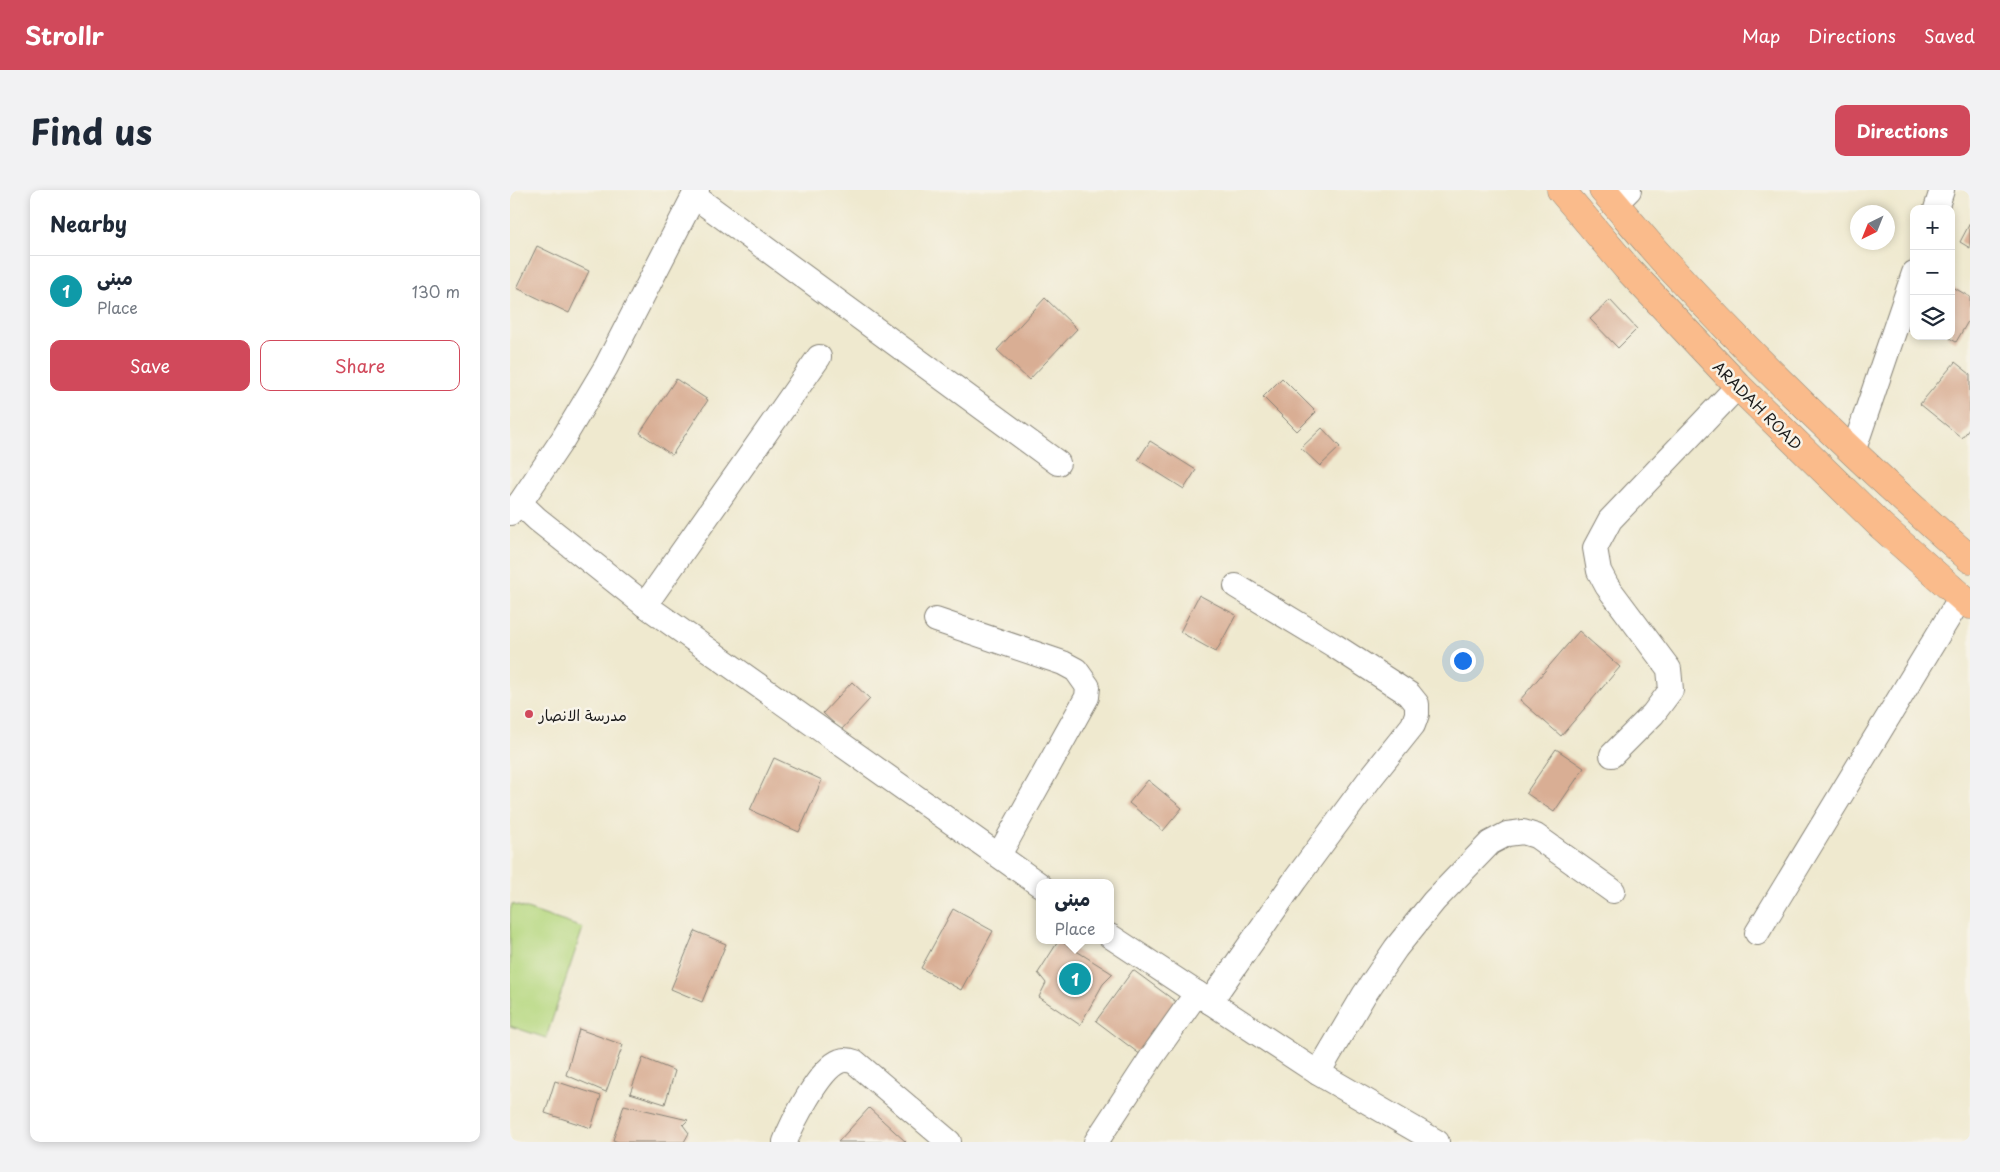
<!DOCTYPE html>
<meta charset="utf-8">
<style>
:root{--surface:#fff;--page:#f2f2f3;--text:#1f2937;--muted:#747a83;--line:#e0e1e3;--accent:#d1495b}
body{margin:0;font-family:"Playpen Sans","Playpen Sans Arabic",sans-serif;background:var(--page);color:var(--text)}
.controls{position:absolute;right:15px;top:15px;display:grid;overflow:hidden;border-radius:10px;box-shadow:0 2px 8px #0003}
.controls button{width:45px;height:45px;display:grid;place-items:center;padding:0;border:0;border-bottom:1px solid var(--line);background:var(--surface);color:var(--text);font:25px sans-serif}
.compass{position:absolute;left:1340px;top:15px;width:45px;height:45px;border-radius:50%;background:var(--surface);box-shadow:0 2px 8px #0003;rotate:223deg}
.you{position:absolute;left:952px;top:470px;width:18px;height:18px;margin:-12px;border:4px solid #fff;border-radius:50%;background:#1a73e8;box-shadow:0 0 0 8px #1a73e833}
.badge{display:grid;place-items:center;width:32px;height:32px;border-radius:50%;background:var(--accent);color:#fff;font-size:16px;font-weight:700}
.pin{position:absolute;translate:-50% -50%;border:2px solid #fff;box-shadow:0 1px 5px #0006}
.popup{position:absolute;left:526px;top:689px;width:78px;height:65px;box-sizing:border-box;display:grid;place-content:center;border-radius:10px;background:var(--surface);filter:drop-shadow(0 1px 4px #0005);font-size:16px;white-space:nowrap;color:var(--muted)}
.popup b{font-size:19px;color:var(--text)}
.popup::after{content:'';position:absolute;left:50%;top:100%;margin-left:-10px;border:10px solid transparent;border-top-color:var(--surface)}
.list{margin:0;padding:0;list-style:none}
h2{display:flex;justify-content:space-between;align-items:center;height:65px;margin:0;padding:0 20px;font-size:21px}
h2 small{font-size:16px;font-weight:400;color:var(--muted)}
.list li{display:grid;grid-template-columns:32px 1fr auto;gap:15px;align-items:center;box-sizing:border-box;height:70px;padding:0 20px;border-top:1px solid var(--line)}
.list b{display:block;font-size:19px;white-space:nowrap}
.list p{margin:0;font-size:16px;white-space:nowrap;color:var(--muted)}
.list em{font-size:16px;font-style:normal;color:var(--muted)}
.actions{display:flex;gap:10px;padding:15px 20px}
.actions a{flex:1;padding:11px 0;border:1px solid var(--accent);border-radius:10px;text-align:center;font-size:18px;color:var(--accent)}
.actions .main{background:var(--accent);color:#fff}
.icon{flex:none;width:28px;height:28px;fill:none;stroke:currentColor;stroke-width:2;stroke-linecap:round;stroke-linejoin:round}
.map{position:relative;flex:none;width:1460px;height:952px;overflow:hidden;border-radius:10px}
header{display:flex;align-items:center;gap:30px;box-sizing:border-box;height:70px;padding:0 25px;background:var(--accent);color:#fff}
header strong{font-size:24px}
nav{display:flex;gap:28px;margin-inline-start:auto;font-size:18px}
.intro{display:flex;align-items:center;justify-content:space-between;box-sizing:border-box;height:120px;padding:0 30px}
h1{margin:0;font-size:35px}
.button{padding:12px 22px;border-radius:10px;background:var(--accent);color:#fff;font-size:18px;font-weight:700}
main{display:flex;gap:30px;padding:0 30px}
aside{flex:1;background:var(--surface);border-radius:10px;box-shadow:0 2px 8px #0003}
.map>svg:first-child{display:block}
.green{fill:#b6d880;stroke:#697a4e}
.building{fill:#d9ae94}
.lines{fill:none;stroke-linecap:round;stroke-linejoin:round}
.minor-casing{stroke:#868276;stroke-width:26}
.primary-casing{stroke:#868276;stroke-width:29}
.minor{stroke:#fff;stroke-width:24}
.primary{stroke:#fabb8b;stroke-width:28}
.poi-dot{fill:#d1495b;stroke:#f7f3e8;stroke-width:2}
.labels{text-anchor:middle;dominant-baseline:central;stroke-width:5;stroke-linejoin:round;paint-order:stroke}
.street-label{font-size:15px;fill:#1c1c1c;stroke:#f7f3e8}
.poi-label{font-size:15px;fill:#1c1c1c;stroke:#f7f3e8;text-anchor:start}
</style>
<header>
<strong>Strollr</strong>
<nav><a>Map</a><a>Directions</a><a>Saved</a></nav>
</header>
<div class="intro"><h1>Find us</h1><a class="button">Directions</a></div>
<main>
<aside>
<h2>Nearby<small></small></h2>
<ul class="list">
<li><span class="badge" style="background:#0f9aa8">1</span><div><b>مبنى</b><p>Place</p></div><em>130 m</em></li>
</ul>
<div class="actions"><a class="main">Save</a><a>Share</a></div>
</aside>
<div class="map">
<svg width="1460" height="952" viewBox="0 0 1460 952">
<rect width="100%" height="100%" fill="#f7f3e8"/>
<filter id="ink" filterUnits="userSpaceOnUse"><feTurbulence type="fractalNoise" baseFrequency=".02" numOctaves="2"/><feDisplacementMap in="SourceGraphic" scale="10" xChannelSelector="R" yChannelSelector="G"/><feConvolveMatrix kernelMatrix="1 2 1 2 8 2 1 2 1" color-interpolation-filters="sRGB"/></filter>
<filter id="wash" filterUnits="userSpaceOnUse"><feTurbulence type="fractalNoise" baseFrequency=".0096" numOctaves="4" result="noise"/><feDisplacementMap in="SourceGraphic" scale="20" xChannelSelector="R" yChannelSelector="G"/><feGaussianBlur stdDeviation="1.12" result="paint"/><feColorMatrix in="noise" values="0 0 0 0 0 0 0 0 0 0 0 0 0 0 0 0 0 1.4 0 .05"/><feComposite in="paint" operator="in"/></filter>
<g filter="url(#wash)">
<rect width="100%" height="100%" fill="#efe9cf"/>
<path class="green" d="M2,714L73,738L36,848L0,836V721Z"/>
<g id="blocks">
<g class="building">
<path d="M1460,33V58L1450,52Z"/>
<path d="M27,56L79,81L59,123L7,98Z"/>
<path d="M1441,96L1460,107V128L1446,152L1436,146H1441Z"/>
<path d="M535,108L567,139L519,190L487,160Z"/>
<path d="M1100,110L1127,139L1108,158L1080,129Z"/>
<path d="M1445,172L1460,184V238L1452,248L1410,214Z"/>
<path d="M772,188L806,222L787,241L753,207Z"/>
<path d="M166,189L198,210L162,265L130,243Z"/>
<path d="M812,238L830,257L810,276L791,258Z"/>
<path d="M640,251L686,280L674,299L628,270Z"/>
<path d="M689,405L726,425L706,462L670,442Z"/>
<path d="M1069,441L1110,477L1051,546L1010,510Z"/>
<path d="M342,492L360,509L331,540L313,523Z"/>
<path d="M1046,559L1074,578L1044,622L1016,603Z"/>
<path d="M264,568L312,590L289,642L240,620Z"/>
<path d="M638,590L672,618L653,641L619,613Z"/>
<path d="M443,719L483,741L451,800L411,778Z"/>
<path d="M185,741L216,754L192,812L161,799Z"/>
<path d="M549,750L603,784L593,794L570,835L529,807L536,793L528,783Z"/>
<path d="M623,780L669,814L631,865L586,831Z"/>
<path d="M69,839L113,855L96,902L56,885Z"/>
<path d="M133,868L165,881L155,914L120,903Z"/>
<path d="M45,891L91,906L81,938L35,923Z"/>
<path d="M114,915L178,930L173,935L179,943L174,952H108L103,950Z"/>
<path d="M359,918L396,952H328Z"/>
</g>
</g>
</g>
<g filter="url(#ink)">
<use href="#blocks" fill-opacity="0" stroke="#868276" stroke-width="1"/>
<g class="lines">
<g class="minor-casing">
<g id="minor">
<path d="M184,6L548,273"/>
<path d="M1105,14L1119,0"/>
<path d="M1426,19L1432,0"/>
<path d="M1343,262L1404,83"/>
<path d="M10,313L27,329L135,415L530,695"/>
<path d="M0,323L10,313L53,249L96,177L187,0"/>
<path d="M135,415L309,167"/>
<path d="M426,430L553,473L566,480L578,497L577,507L489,665"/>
<path d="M1102,565L1143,524L1161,500L1159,479L1097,396L1089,381L1085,358L1100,330L1228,196"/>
<path d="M1247,743L1451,407"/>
<path d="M600,746L808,883L927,952"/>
<path d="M700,812L785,690L859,590L903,535L907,524V514L899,504L825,456L726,396"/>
<path d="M808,883L854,805L886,758L924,711L980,653L997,644L1013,642L1026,646L1103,701"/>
<path d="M275,952C282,933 310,878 330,871C335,869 340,870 345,872L439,952"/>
<path d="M586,952L643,865L687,803"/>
</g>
</g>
<g class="primary-casing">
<g id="primary">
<path d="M1051,0L1116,77L1228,196L1370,335L1460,415"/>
<path d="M1093,0C1114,24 1134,49 1155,72C1251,177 1354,275 1460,369"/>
</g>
</g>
<use href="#minor" class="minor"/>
<use href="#primary" class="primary"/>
</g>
</g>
<circle class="poi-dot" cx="19" cy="524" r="5"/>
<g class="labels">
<g class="street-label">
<text transform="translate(1248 215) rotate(45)">ARADAH ROAD</text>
</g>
<g class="poi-label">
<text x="29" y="524">مدرسة الانصار</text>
</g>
</g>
</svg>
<div class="controls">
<button>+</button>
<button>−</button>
<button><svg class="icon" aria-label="layers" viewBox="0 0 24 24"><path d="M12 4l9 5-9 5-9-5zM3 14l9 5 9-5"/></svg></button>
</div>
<svg class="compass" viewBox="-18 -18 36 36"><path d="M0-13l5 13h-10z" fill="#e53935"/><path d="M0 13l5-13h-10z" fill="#747a83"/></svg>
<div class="you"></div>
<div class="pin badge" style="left:565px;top:789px;background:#0f9aa8">1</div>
<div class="popup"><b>مبنى</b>Place</div>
</div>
</main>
